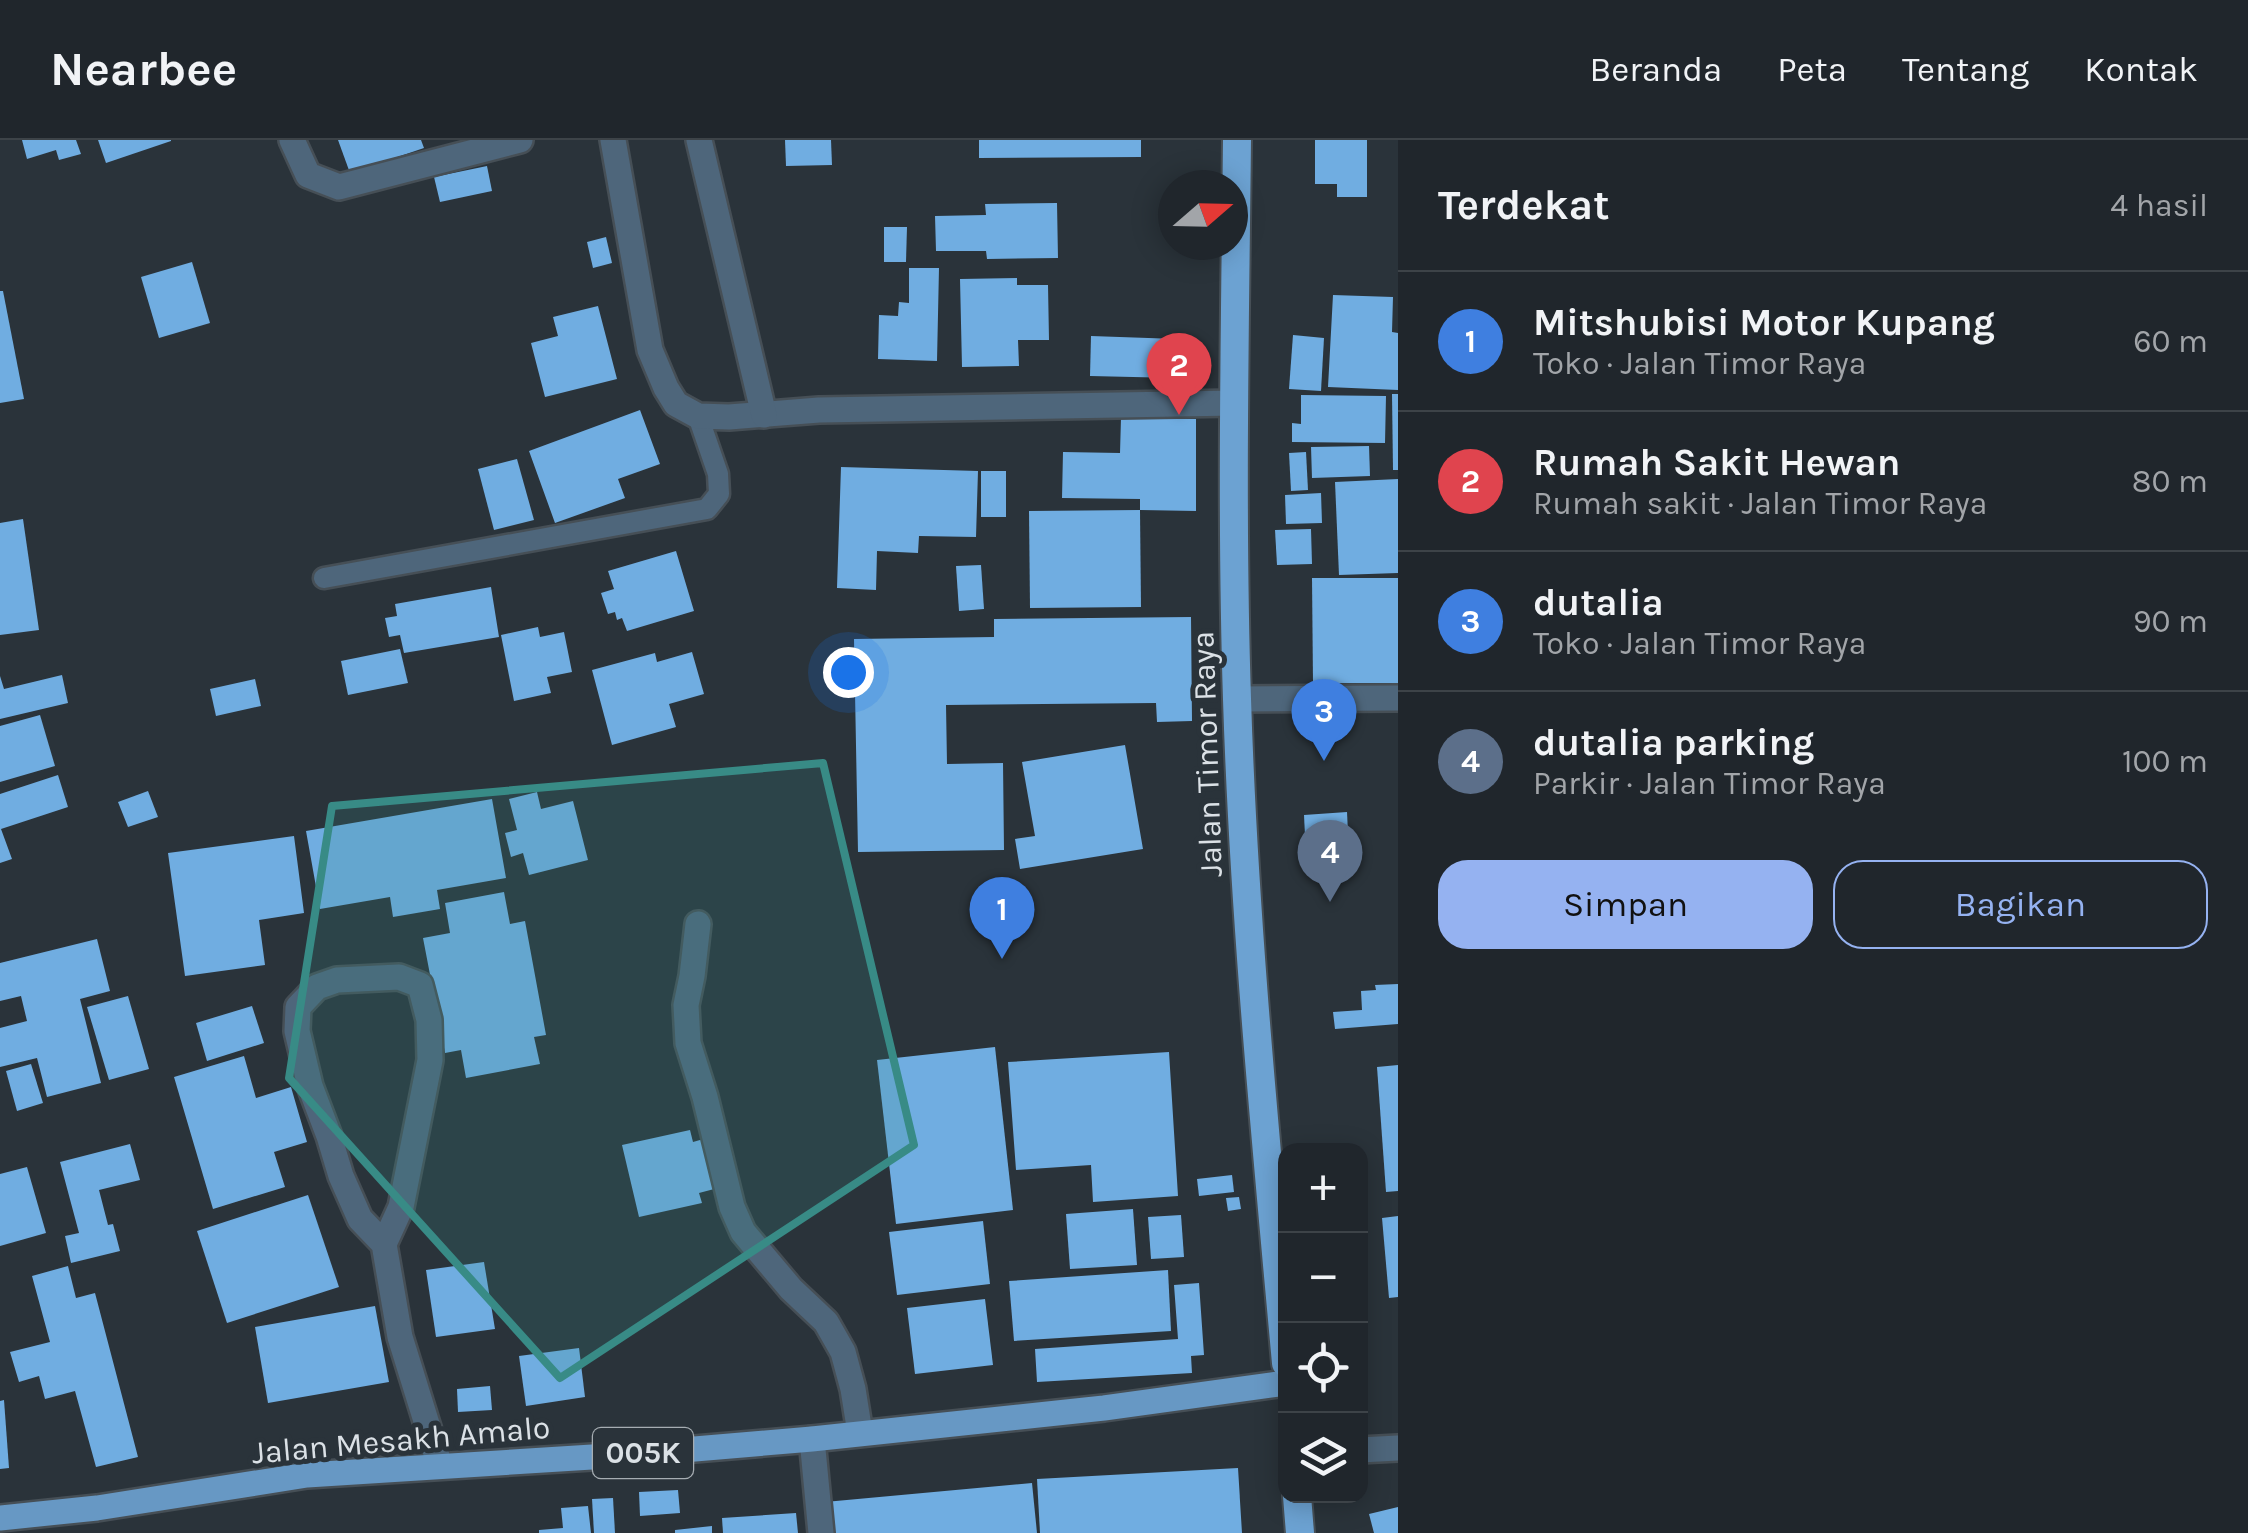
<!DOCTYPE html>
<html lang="id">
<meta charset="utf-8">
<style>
:root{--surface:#20262c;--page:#282e34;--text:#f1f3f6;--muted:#a2a5a9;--line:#3d4348;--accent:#95b2f1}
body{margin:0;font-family:Karla,sans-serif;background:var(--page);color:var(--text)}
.controls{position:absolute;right:30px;bottom:30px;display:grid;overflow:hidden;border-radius:20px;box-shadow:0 5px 25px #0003}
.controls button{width:90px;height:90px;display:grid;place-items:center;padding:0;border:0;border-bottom:2px solid var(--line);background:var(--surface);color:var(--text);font:50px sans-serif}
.compass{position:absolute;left:1158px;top:30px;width:90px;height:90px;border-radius:50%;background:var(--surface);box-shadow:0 5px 25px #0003;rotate:70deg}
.you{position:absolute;left:848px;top:532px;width:35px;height:35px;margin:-25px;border:8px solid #fff;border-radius:50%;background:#1a73e8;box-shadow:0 0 0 15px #1a73e833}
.badge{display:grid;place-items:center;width:65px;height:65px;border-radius:50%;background:var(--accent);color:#fff;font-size:32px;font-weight:700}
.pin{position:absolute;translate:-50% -82px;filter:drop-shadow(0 2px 5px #0008)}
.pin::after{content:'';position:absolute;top:52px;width:35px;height:30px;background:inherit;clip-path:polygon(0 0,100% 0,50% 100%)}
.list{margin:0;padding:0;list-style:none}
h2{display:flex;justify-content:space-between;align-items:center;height:130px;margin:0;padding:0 40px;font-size:42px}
h2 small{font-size:32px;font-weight:400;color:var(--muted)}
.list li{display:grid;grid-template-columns:65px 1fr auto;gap:30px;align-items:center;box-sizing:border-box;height:140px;padding:0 40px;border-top:2px solid var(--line)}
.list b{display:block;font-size:38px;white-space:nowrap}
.list p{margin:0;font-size:32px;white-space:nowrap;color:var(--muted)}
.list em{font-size:32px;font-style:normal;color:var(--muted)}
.actions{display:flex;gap:20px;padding:30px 40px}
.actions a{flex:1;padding:22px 0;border:2px solid var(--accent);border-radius:30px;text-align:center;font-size:35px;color:var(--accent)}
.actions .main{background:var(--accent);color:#111}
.icon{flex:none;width:55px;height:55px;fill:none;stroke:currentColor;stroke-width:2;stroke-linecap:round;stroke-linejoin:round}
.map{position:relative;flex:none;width:1398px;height:1393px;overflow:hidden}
header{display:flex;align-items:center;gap:60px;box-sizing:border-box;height:140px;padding:0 50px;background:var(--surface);border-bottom:2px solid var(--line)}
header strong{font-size:48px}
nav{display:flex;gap:55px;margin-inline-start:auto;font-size:35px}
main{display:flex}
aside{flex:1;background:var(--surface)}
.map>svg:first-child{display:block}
.building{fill:#70ade1}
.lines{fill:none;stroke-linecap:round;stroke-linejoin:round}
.service-casing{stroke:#464f56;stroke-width:25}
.minor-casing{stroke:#464f56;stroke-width:30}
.primary-casing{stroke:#464f56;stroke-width:30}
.trunk-casing{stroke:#464f56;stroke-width:32}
.service{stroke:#4e667b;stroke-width:20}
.minor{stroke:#4e667b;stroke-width:25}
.primary{stroke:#6798c4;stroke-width:25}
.trunk{stroke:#6ca2d2;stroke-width:28}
.marked{fill:#388b86;fill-opacity:0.2;stroke:#388b86;stroke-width:8;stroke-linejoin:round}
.labels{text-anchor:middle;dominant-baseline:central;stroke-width:10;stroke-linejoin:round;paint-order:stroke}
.shield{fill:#2a333a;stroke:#a6adb2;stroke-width:2.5}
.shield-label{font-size:30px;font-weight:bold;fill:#dbe1e6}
.street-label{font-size:32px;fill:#dbe1e6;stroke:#2a333a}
</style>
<header>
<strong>Nearbee</strong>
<nav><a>Beranda</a><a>Peta</a><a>Tentang</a><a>Kontak</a></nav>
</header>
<main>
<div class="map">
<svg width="1398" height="1393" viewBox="0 0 1398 1393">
<rect width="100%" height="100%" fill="#2a333a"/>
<g class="building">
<path d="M22,0H76L81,14L59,20L56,10L27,19Z"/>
<path d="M98,0H171V1L106,23Z"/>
<path d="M338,0H421L424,8L350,33Z"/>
<path d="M785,0H831L832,25L786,26Z"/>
<path d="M979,0H1141V17L979,18Z"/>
<path d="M1315,0H1367V57H1337V44H1315Z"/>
<path d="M487,26L492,51L440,62L434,37Z"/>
<path d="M1057,63L1058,118L987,119L986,111H936L935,76L986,75L985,64Z"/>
<path d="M884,87H907L906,122H884Z"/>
<path d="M606,97L612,123L593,128L587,102Z"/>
<path d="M192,122L210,183L159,198L141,137Z"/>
<path d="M909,128H939L937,221L878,219L879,175L898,176L899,162L909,163Z"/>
<path d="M1017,138V145H1048L1049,200H1018L1019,226L962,227L960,139Z"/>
<path d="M0,151H3L24,259L0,263Z"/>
<path d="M1333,155L1393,157L1392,192L1398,193V250L1328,247Z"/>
<path d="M598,166L617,239L545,257L531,203L558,196L553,177Z"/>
<path d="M1293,195L1324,198L1321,251L1289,249Z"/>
<path d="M1091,196L1177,199L1176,238L1090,236Z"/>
<path d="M1392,254H1398V330H1393Z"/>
<path d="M1301,255L1386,256L1385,303L1292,302V283L1301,284Z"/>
<path d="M640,270L660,324L618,339L625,358L555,383L529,311Z"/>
<path d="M1121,278L1196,279V371L1140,370V359L1062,358L1063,312L1120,313Z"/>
<path d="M1369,306L1370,336L1312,338L1311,307Z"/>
<path d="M1306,312L1308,350L1291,351L1289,313Z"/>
<path d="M517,319L534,380L494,390L478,329Z"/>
<path d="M841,327L978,331L976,397L919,396L918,413L877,411L876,450L837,448Z"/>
<rect x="981" y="331" width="25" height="46"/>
<path d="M1398,339V433L1339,435L1335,342Z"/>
<path d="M1321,353L1322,383L1286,384L1285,355Z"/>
<path d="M1140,370L1141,467L1030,468L1029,371Z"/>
<path d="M23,379L39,490L0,495V383Z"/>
<path d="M1311,389L1312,424L1277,425L1275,390Z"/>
<path d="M676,411L694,471L627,491L622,478L617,480L615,472L608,474L601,453L614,449L608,431Z"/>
<path d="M981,425L984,469L959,471L956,426Z"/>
<path d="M1312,438H1398V543H1313Z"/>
<path d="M491,447L499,497L404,513L400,495L389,497L385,478L397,476L395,464Z"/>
<path d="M1191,477L1192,581L1157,582L1156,563L946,565L947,624L1003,623L1004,710L858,712L854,499L994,497V479Z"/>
<path d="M538,487L540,497L564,492L572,532L547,537L551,553L514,561L501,495Z"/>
<path d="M400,509L408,543L348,555L341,521Z"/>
<path d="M692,512L704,554L669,564L676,587L612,605L592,530L655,513L657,522Z"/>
<path d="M62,535L68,563L0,579V536L4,549Z"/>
<path d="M255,539L261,566L216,576L210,549Z"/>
<path d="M40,575L55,626L0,642V586Z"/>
<path d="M1125,605L1143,709L1020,729L1015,699L1035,696L1022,622Z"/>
<path d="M58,635L68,667L1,689L12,719L0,723V654Z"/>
<path d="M148,651L158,677L128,687L118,662Z"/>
<path d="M537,652L541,669L573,661L588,720L529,735L523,713L511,717L505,693L517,690L509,659Z"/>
<path d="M492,659L506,738L437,750L440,769L393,777L390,757L320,769L306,691Z"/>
<path d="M1347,672L1349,714L1306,716L1304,675Z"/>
<path d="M294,696L304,773L259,780L265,825L185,836L168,713Z"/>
<path d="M504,752L510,784L525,781L546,895L534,897L540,924L466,938L461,910L445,913L423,798L450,793L445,763Z"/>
<path d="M97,799L110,851L80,859L101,943L47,957L37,918L0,927V888L27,881L21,856L0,861V823Z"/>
<path d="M1398,844V884L1335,889L1333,872L1362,870L1361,851L1376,850L1375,845Z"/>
<path d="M128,856L149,929L109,940L87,867Z"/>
<path d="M252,866L264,903L207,921L196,883Z"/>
<path d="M995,907L1013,1070L896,1084L877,920Z"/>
<path d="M1169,912L1178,1056L1093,1062L1091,1025L1016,1030L1008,922Z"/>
<path d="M244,916L256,958L291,947L307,1002L274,1012L285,1047L213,1069L174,937Z"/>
<path d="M31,924L43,963L17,971L6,931Z"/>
<path d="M1398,925V1051L1386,1052L1377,927Z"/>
<path d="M690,990L693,1002L707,998L718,1048L699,1053L702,1063L639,1077L622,1005Z"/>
<path d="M130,1004L140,1040L99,1050L108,1085L113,1084L120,1111L71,1123L65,1096L79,1093L60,1022Z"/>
<path d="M27,1027L46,1093L0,1106V1034Z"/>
<path d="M1232,1035L1234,1052L1199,1056L1197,1039Z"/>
<path d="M308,1055L339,1147L227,1183L197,1091Z"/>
<path d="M1239,1057L1241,1069L1228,1071L1226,1058Z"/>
<path d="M1133,1069L1137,1125L1070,1129L1066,1074Z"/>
<path d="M1181,1075L1184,1117L1151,1119L1148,1077Z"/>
<path d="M1398,1076V1157L1389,1158L1382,1078Z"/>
<path d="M983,1081L990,1144L897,1155L889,1092Z"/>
<path d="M484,1122L495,1189L436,1197L426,1130Z"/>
<path d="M68,1126L76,1158L95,1153L138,1317L96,1327L75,1251L45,1259L39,1236L19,1242L10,1212L50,1202L32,1136Z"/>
<path d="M1168,1130L1171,1191L1014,1201L1009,1141Z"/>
<path d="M1199,1143L1204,1215L1191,1216L1192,1233L1037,1242L1035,1209L1178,1199L1174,1145Z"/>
<path d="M985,1159L993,1225L915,1234L907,1168Z"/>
<path d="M375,1166L389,1242L268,1263L255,1187Z"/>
<path d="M579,1208L585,1257L526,1266L519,1216Z"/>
<path d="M490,1246L492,1270L458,1272L457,1249Z"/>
<path d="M4,1260L9,1328L0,1329V1261Z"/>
<path d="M1238,1328L1242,1393H1040L1037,1339Z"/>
<path d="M1032,1343L1037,1393H828L825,1362Z"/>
<path d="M678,1350L680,1373L640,1376L639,1352Z"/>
<path d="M613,1358L615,1393H594L592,1359Z"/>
<path d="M588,1366L591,1393H539V1390L563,1388L561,1368Z"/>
<path d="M1398,1367V1393H1374L1369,1374Z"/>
<path d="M796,1373L798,1393H723L722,1378Z"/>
<path d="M712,1386V1393H675V1390Z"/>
</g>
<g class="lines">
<g class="service-casing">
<path id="service" d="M324,438L707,369L719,354L718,334L698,276"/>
</g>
<g class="minor-casing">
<g id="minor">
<path d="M292,0L308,35L339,47L520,0"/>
<path d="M613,0L650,210L666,248L676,264L698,276L729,277L819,270L1235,263"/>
<path d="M699,0L764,275"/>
<path d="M1237,559L1398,558"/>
<path d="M698,784L692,836L686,865L688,903L705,957L732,1067L743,1092L791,1149L826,1182L843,1212L853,1249L860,1293"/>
<path d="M384,1104L401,1067L430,920L429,880L420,845L399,837L337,840L317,847L298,867L297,891L310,946L329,996L341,1036L360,1079L384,1104L400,1197L440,1326"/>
<path d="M812,1299L821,1393"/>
<path d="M1360,1310L1398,1308"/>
</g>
</g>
<g class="primary-casing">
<path id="primary" d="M0,1378L97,1368L307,1335L624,1315L812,1299L1104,1268L1286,1243"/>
</g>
<g class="trunk-casing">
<g id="trunk">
<path d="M1237,0C1235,186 1231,374 1237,559C1244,781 1266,1002 1286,1223"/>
<path d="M1297,1356L1300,1393"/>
</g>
</g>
<use href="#service" class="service"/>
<use href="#minor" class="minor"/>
<use href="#primary" class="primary"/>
<use href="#trunk" class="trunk"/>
</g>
<path class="marked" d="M823,623L914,1005L560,1238L289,938L332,666Z"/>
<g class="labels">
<rect class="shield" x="593" y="1288" width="100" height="50" rx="8"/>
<g class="shield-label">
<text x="643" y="1313">005K</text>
</g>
<g class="street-label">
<text transform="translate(1207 614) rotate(-92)">Jalan Timor Raya</text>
<text transform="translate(401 1300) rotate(-5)">Jalan Mesakh Amalo</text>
</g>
</g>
</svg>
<div class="controls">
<button>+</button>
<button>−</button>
<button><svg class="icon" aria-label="locate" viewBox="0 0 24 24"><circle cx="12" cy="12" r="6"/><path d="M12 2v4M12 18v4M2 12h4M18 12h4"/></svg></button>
<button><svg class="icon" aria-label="layers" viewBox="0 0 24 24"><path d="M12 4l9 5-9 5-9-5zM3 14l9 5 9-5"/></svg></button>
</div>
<svg class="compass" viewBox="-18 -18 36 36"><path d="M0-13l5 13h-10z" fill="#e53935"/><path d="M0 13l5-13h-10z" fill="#a2a5a9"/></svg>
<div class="you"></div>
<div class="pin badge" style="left:1002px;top:819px;background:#3f7fe0">1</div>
<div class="pin badge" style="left:1179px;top:275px;background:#e0444e">2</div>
<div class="pin badge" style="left:1324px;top:621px;background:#3f7fe0">3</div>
<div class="pin badge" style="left:1330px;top:762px;background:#5c6f8a">4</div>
</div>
<aside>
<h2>Terdekat<small>4 hasil</small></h2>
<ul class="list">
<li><span class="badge" style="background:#3f7fe0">1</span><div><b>Mitshubisi Motor Kupang</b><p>Toko · Jalan Timor Raya</p></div><em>60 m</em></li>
<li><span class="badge" style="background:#e0444e">2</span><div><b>Rumah Sakit Hewan</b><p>Rumah sakit · Jalan Timor Raya</p></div><em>80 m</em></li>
<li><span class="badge" style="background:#3f7fe0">3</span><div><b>dutalia</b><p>Toko · Jalan Timor Raya</p></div><em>90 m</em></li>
<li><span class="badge" style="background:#5c6f8a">4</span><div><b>dutalia parking</b><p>Parkir · Jalan Timor Raya</p></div><em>100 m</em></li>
</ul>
<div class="actions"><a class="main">Simpan</a><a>Bagikan</a></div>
</aside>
</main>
